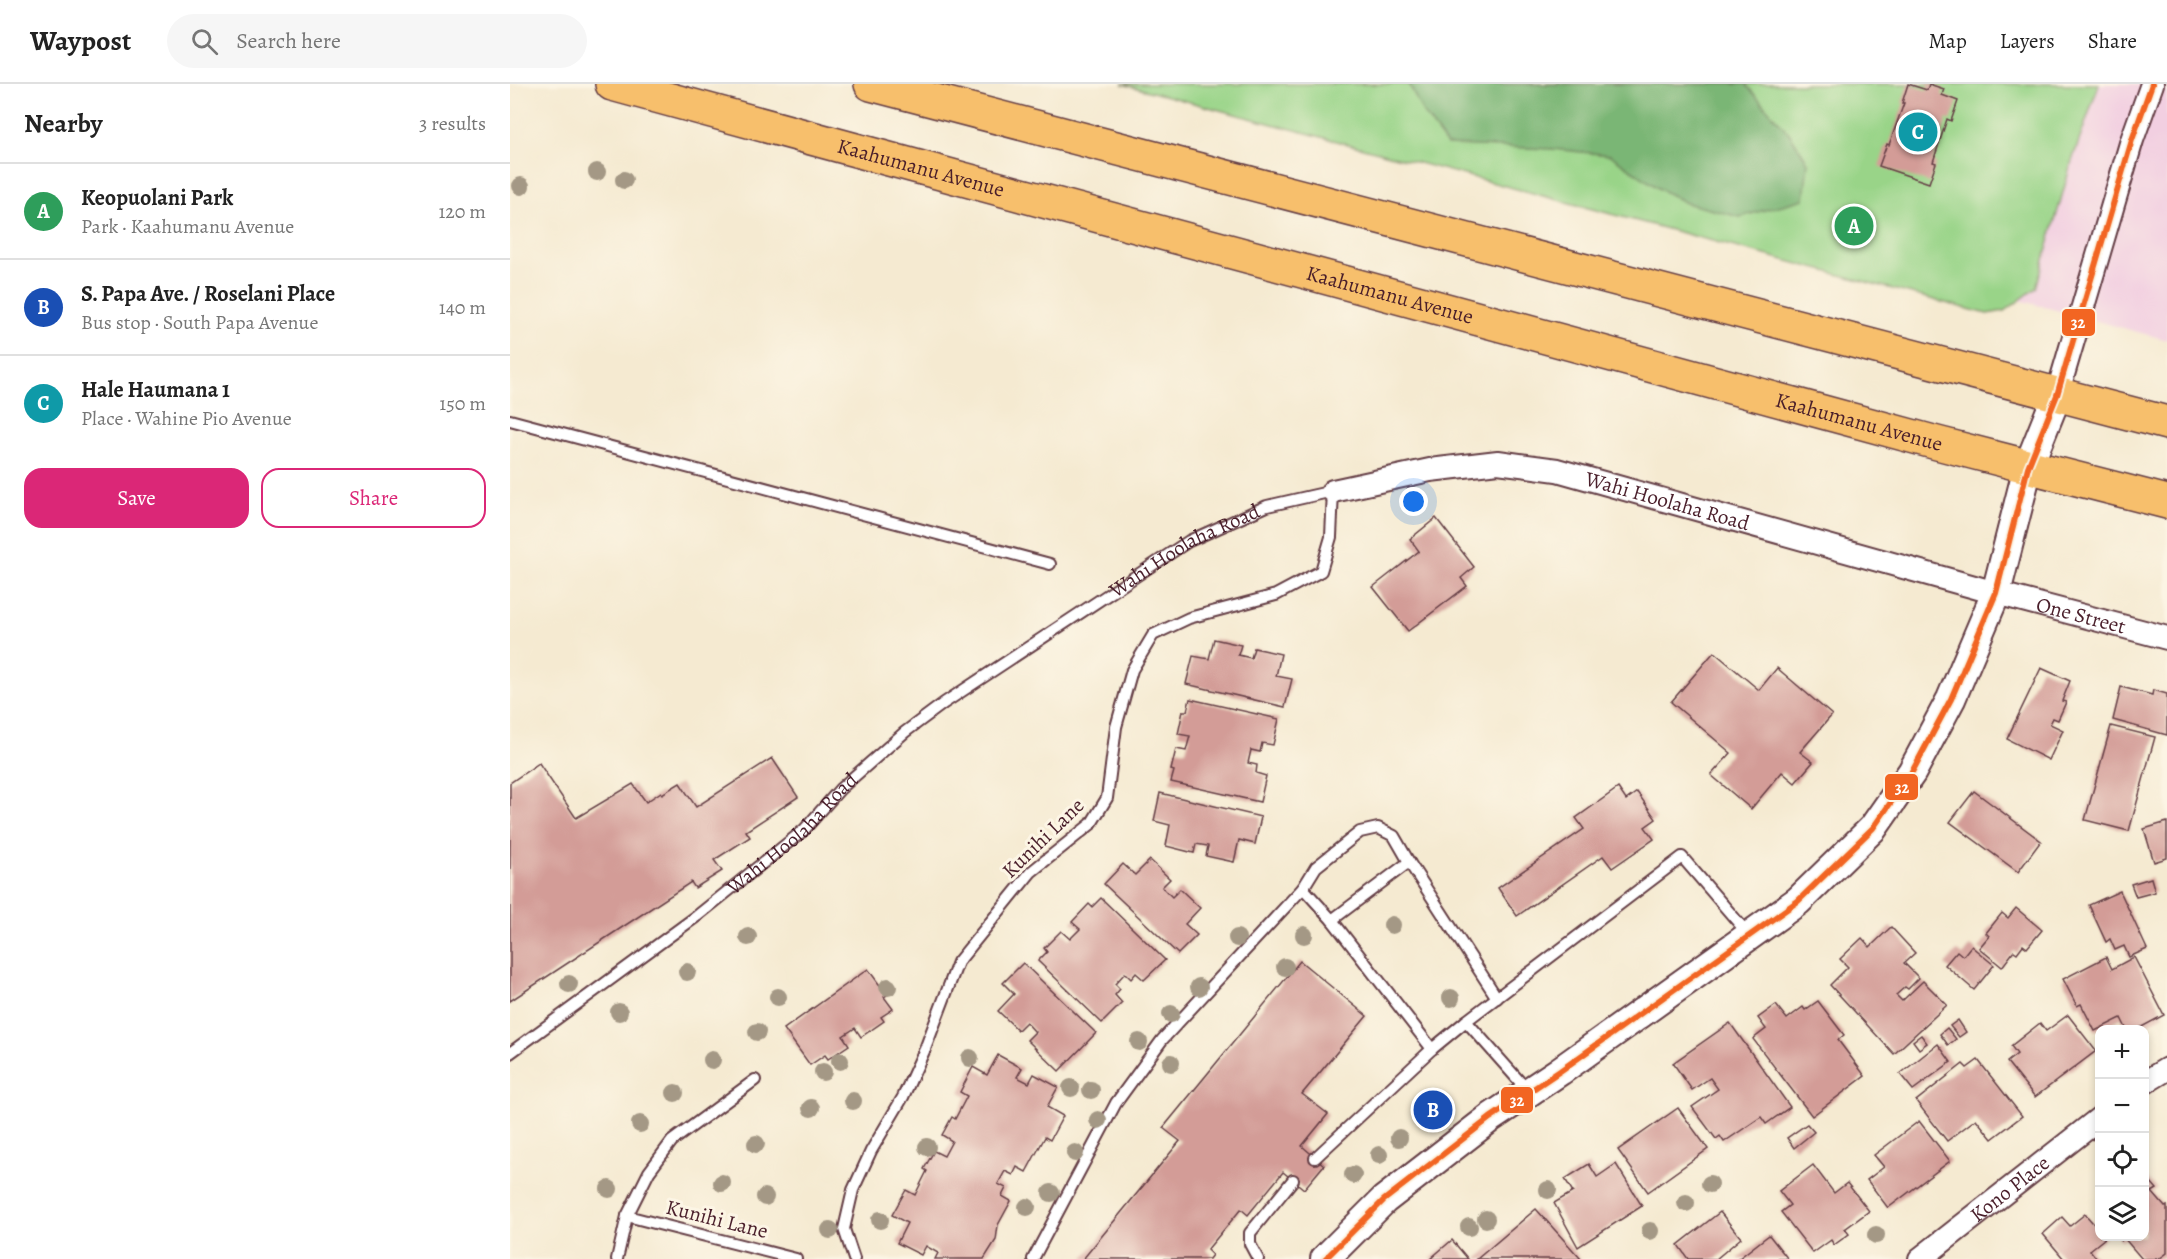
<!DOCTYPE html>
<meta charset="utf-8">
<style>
:root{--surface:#fff;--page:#f6f6f6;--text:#222;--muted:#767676;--line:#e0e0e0;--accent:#db2777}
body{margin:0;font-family:Alegreya,serif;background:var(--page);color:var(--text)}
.controls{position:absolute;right:18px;bottom:18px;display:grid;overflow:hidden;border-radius:12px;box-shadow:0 3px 9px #0003}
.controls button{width:54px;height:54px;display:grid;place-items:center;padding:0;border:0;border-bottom:2px solid var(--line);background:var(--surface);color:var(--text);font:30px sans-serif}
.you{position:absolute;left:904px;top:418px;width:21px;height:21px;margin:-15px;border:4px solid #fff;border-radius:50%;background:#1a73e8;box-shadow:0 0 0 9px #1a73e833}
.badge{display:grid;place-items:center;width:39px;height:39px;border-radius:50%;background:var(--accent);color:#fff;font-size:20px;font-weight:700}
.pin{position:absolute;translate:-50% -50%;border:3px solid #fff;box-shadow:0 2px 6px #0006}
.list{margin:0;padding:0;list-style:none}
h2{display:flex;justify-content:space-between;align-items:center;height:78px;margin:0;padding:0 24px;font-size:26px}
h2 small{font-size:20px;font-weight:400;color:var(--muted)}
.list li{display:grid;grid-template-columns:39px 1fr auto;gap:18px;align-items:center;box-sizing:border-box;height:96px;padding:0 24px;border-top:2px solid var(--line)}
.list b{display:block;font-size:22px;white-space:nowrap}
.list p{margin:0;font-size:20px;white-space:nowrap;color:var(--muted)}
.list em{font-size:20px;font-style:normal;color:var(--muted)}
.actions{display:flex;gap:12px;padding:18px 24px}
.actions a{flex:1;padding:14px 0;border:2px solid var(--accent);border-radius:18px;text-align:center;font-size:21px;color:var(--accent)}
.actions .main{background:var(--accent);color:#fff}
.icon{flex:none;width:33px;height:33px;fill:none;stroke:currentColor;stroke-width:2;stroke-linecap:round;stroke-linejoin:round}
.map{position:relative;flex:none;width:1657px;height:1175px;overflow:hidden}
header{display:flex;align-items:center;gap:36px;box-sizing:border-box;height:84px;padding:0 30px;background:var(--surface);border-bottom:2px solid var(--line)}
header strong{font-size:28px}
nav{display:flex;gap:33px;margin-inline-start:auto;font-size:21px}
.search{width:420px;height:54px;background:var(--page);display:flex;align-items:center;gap:15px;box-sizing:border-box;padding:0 21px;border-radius:33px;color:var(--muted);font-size:22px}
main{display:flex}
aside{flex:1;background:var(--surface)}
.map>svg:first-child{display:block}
.built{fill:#f2cfe1}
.green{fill:#99d488;stroke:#727a5a;stroke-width:1.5}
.forest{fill:#7ab674;stroke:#626a50;stroke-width:1.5}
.building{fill:#d39c97}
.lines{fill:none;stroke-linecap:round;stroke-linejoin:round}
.service-casing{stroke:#643d44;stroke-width:14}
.minor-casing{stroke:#643d44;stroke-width:26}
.tertiary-casing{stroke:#643d44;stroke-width:32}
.primary-casing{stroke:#643d44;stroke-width:36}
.service{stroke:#fff;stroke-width:10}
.minor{stroke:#fff;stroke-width:22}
.tertiary{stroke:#fff;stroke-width:28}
.primary{stroke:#f7bf6c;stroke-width:33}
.bus-1-casing{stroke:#fcf5e5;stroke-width:10}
.bus-1{stroke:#f26522;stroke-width:6}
.tree{fill:#a49885}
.labels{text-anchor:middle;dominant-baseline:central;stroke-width:6;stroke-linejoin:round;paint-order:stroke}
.street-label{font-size:21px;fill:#4a1f2b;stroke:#fcf5e5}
.line-badge{stroke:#fcf5e5;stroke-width:2}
.badge-label{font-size:16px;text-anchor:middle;font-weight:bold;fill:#fff}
</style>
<header>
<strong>Waypost</strong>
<div class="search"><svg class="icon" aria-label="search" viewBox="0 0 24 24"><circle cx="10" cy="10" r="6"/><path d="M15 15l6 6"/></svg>Search here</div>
<nav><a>Map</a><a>Layers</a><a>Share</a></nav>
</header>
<main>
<aside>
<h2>Nearby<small>3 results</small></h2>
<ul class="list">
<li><span class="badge" style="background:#2e9e5b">A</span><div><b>Keopuolani Park</b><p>Park · Kaahumanu Avenue</p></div><em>120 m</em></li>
<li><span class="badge" style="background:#1a4fb4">B</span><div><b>S. Papa Ave. / Roselani Place</b><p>Bus stop · South Papa Avenue</p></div><em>140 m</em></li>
<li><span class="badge" style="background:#0f9aa8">C</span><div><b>Hale Haumana 1</b><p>Place · Wahine Pio Avenue</p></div><em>150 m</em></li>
</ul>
<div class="actions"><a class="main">Save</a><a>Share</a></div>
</aside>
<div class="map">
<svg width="1657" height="1175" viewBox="0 0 1657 1175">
<rect width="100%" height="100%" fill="#fcf5e5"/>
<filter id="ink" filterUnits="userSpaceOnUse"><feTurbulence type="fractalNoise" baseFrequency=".0167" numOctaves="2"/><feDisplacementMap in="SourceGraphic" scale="12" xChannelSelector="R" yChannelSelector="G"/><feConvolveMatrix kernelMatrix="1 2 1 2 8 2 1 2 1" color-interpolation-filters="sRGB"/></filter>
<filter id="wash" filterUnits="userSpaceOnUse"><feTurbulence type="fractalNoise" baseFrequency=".008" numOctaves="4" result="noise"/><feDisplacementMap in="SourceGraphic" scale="24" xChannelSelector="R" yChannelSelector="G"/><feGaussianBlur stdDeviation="1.35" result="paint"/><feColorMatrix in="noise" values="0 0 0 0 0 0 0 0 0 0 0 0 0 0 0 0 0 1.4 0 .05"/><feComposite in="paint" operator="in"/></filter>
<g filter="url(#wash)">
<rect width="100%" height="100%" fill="#f5ead1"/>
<path class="built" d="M1336,0H1657V256L1290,157Z"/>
<path class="green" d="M612,0H1589L1561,80L1526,204L1495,227L1477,230Z"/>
<path class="forest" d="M899,0H1237V2L1279,49L1298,78L1294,115L1230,133L1176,119L1148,104L1100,71L1043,65L937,61L912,27Z"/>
<g id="blocks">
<g class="building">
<path d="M1398,0L1417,6L1419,0L1434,5L1432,11L1448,17L1441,37L1437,35L1423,78L1426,79L1419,99L1369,82L1377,60L1379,61L1394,19H1392Z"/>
<path d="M926,434L964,483L951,494L957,502L898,547L863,503L909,467L900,455Z"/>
<path d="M704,555L731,561L728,571L741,574L744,564L771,570L766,592L782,595L775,623L676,600L683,572L699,575Z"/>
<path d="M1204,568L1249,606L1267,584L1322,631L1290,668L1303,678L1285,699L1272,688L1241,725L1201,691L1221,669L1161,618Z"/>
<path d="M1531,584L1560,597L1552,617L1556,618L1548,636L1543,634L1540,640L1553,646L1539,676L1497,655Z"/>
<path d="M1611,603L1642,611L1643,606L1657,610V651L1603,636Z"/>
<path d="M680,615L769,635L763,661L752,659L750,668L741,666L738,679L747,681L746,689L756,692L750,718L661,698L664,687L661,686L666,665L676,667L680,652L668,650L673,627H677Z"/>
<path d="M1601,642L1645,653L1619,747L1575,736Z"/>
<path d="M262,674L288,713L236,747L240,753L204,776L212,787L185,804L181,798L0,917V699L29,679L66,734L123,700L136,718L151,708L152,710L170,699L186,723Z"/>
<path d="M1108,704L1116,716L1127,708L1146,735L1135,743L1144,755L1102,784L1093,772L1007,832L988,804L1074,745L1066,734Z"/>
<path d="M1464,707L1531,757L1508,788L1440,738Z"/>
<path d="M650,709L751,733L745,760L729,756L724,778L696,772L698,762L686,760L684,769L656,762L660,741L644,737Z"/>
<path d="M1657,738V774L1644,778L1634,745Z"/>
<path d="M640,776L660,795L652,803L662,813L670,805L690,824L675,840L687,851L668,870L594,800L613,780L625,791Z"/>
<path d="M1641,794L1645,808L1626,813L1621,800Z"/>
<path d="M1610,807L1637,865L1619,873L1614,862L1605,866L1600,855L1596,858L1579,821Z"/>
<path d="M591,814L655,876L634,896L626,889L621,895L615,889L605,900L610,905L605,911L612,919L592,939L528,877L537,868L534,864L551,847L560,855L570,845L562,838L579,820L582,823Z"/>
<path d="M1506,824L1532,846L1517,864L1513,861L1507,869L1504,867L1492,883L1469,864L1479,852L1476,849L1492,829L1498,834Z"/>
<path d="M1381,843L1405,869L1394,879L1409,894L1398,905L1395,903L1386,911L1392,917L1413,897L1437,921L1384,970L1320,901L1338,883L1330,875L1352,854L1360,863Z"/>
<path d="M1461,862L1484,881L1464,906L1435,881L1447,867L1453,872Z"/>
<path d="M1596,873L1602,885L1624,873L1654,931L1626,946H1617L1611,934L1585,947L1571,920L1567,922L1553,895Z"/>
<path d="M790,877L857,932L792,1010L818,1030L792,1062L814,1081L794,1105L773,1088L738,1131L731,1125L697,1166L702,1171L699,1175H573L670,1057L653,1044Z"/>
<path d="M513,879L586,949L549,987L517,956L525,948L516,938L508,946L488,927L504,910L493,899Z"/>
<path d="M358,885L377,911L374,913L383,925L371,933L374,937L351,953L345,944L333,952L339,961L318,975L315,971L300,981L274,945Z"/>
<path d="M1308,917L1334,951L1328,956L1355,992L1302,1032L1243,955L1256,945L1248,934L1266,921L1277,935L1293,923L1295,926Z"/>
<path d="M1558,931L1586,967L1525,1013L1497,978L1507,970L1501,962L1530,939L1536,947Z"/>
<path d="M1448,936L1456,948L1449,953L1440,942Z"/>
<path d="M1220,939L1280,1023L1256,1040L1251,1033L1214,1058L1210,1052L1206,1055L1182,1023L1208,1005L1200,994L1182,1006L1163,979Z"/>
<path d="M1437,944L1446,955L1438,961L1430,950Z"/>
<path d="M1411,951L1417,959L1409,965L1403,957Z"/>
<path d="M1428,960L1441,978L1403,1006L1390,990Z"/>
<path d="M488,971L512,984L507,993L519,999L524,990L548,1003L537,1023L553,1032L540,1056L535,1053L516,1088L507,1083L503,1091L495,1087L488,1100L496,1104L492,1112L501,1117L488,1141L486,1156L474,1175H425L428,1169L416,1162L411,1171L387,1159L397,1139L382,1131L396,1106L405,1111L417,1087L414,1085L424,1067L434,1072L442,1057L432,1051L442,1033L445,1035L457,1012L450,1008L463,983L477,991Z"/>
<path d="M1468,976L1512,1032L1482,1055L1466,1035L1437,1057L1406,1017L1453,980L1457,984Z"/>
<path d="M1168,1024L1198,1065L1138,1108L1108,1066Z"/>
<path d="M1409,1037L1440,1077L1378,1124L1357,1096L1374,1083L1364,1071Z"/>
<path d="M1297,1040L1304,1048L1284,1064L1277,1054Z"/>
<path d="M1079,1080L1087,1093L1106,1080L1132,1122L1068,1163L1044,1119L1063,1108L1055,1095Z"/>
<path d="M1303,1081L1324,1109L1337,1099L1359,1127L1335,1145L1339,1150L1324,1161L1321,1156L1303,1169L1271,1128L1280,1121L1269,1107Z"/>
<path d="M1634,1090L1647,1105L1642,1108L1655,1123L1657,1122V1169L1649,1175H1632L1614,1154L1611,1157L1608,1152H1634Z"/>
<path d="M1026,1125L1071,1175H967Z"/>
<path d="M1210,1128L1231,1154L1206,1175H1178L1168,1161Z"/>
<path d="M1575,1130L1590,1147V1152L1595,1154L1580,1166L1587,1175H1554L1533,1150L1552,1133L1560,1142Z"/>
<path d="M1259,1151L1278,1175H1228Z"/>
<path d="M942,1156L958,1175H920Z"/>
</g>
</g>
</g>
<g filter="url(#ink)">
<use href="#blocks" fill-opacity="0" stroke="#643d44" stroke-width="1.5"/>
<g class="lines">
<g class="service-casing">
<g id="service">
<path d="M0,336L540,480"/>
<path d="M793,804L822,836L899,778"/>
<path d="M822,836L922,965"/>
<path d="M956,937L1172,773L1239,851"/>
<path id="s1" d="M0,969L187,832L294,746L330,705L395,648L434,619L679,457L757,422L823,407L821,453L811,487L766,511L679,534L643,551L622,586L606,643L597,714L581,740L521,788L448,878L415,965L393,1013L361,1067L343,1106L334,1145L344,1175"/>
<path d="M805,1074L922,965L956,937L1019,1008"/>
<path d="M117,1132L286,1175"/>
<path d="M107,1175L117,1132L139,1088L162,1057L245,996"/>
<path d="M523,1175L606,1019L652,956L793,804L806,783L850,748L868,744L884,752L899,778L987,914"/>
<path d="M748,1175L740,1160V1149L783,1096"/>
</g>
</g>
<g class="minor-casing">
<g id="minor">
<path d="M1547,311L1622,56L1642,0"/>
<path id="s2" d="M823,407L920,386L988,378L1047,386L1486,509L1657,554"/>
<path d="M1634,999L1657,985"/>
<path id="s3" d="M1410,1175L1590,1034"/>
</g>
</g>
<g class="tertiary-casing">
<path id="tertiary" d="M815,1175L874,1116L980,1034L1050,987L1288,817L1363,744L1402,688L1441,615L1486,509L1518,383L1547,311"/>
</g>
<g class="primary-casing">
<g id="primary">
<path id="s4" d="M102,0L1427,359L1657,418"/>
<path d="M361,0L1657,339"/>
</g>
</g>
<use href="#service" class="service"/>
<use href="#minor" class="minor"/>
<use href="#tertiary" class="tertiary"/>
<use href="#primary" class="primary"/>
<g class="bus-1-casing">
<path id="bus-1" d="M815,1175L874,1116L980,1034L1050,987L1288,817L1363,744L1402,688L1441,615L1486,509L1518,383L1547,311L1622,56L1642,0"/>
</g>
<use href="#bus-1" class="bus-1"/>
</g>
<g class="tree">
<circle cx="87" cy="88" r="9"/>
<circle cx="114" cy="96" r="9"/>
<circle cx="11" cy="102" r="9"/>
<circle cx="882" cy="841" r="9"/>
<circle cx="794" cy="851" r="9"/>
<circle cx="238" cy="853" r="9"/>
<circle cx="727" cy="854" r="9"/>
<circle cx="775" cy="883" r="9"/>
<circle cx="177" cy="888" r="9"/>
<circle cx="59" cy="900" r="9"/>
<circle cx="378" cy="903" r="9"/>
<circle cx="689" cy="903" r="9"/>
<circle cx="268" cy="913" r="9"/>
<circle cx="941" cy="914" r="9"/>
<circle cx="109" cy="928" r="9"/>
<circle cx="661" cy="930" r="9"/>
<circle cx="247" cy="948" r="9"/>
<circle cx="629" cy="958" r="9"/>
<circle cx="460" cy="974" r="9"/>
<circle cx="202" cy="976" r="9"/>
<circle cx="330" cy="977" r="9"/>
<circle cx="661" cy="979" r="9"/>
<circle cx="313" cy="988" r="9"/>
<circle cx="561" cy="1004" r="9"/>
<circle cx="581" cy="1006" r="9"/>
<circle cx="165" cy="1009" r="9"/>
<circle cx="343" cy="1017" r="9"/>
<circle cx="301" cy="1024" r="9"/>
<circle cx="588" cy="1036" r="9"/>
<circle cx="130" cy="1040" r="9"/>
<circle cx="889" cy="1054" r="9"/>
<circle cx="246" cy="1060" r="9"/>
<circle cx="417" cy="1063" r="9"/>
<circle cx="565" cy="1069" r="9"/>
<circle cx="869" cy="1071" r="9"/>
<circle cx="843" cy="1091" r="9"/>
<circle cx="212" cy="1099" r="9"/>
<circle cx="1200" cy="1100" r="9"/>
<circle cx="99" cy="1105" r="9"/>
<circle cx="1038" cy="1106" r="9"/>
<circle cx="541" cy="1109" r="9"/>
<circle cx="255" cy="1113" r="9"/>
<circle cx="1176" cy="1119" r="9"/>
<circle cx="517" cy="1123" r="9"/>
<circle cx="976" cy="1135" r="9"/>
<circle cx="370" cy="1136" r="9"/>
<circle cx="959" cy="1143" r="9"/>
<circle cx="320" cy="1146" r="9"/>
<circle cx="1140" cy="1147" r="9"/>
<circle cx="1366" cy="1151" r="9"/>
</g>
</g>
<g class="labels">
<g class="street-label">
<text stroke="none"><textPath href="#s4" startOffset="320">Kaahumanu Avenue</textPath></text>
<text stroke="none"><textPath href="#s4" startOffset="806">Kaahumanu Avenue</textPath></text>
<text stroke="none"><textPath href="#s4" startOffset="1292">Kaahumanu Avenue</textPath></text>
<text stroke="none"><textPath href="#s2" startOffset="342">Wahi Hoolaha Road</textPath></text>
<text stroke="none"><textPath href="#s1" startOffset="844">Wahi Hoolaha Road</textPath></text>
<text stroke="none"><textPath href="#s2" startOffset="771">One Street</textPath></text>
<text stroke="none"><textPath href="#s1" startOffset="358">Wahi Hoolaha Road</textPath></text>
<text transform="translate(533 754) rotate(-44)">Kunihi Lane</text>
<text stroke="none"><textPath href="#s3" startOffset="114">Kono Place</textPath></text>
<text transform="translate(207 1135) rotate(14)">Kunihi Lane</text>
</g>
</g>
<g class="line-badge">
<rect x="1551" y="224" width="35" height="29" rx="6" fill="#f26522"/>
<rect x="1374" y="689" width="35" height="28" rx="6" fill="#f26522"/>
<rect x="990" y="1002" width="34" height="28" rx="6" fill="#f26522"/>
</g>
<g class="badge-label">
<text x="1568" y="244">32</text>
<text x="1392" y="709">32</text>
<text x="1007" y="1022">32</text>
</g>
</svg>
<div class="controls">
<button>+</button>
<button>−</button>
<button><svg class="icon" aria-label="locate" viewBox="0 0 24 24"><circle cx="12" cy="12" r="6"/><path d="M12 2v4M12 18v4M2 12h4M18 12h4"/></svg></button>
<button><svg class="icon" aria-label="layers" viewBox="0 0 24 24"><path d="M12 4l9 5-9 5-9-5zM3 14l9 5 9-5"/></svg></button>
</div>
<div class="you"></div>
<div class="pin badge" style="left:1344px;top:142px;background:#2e9e5b">A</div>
<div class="pin badge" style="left:923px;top:1026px;background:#1a4fb4">B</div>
<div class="pin badge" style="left:1408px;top:48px;background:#0f9aa8">C</div>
</div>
</main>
